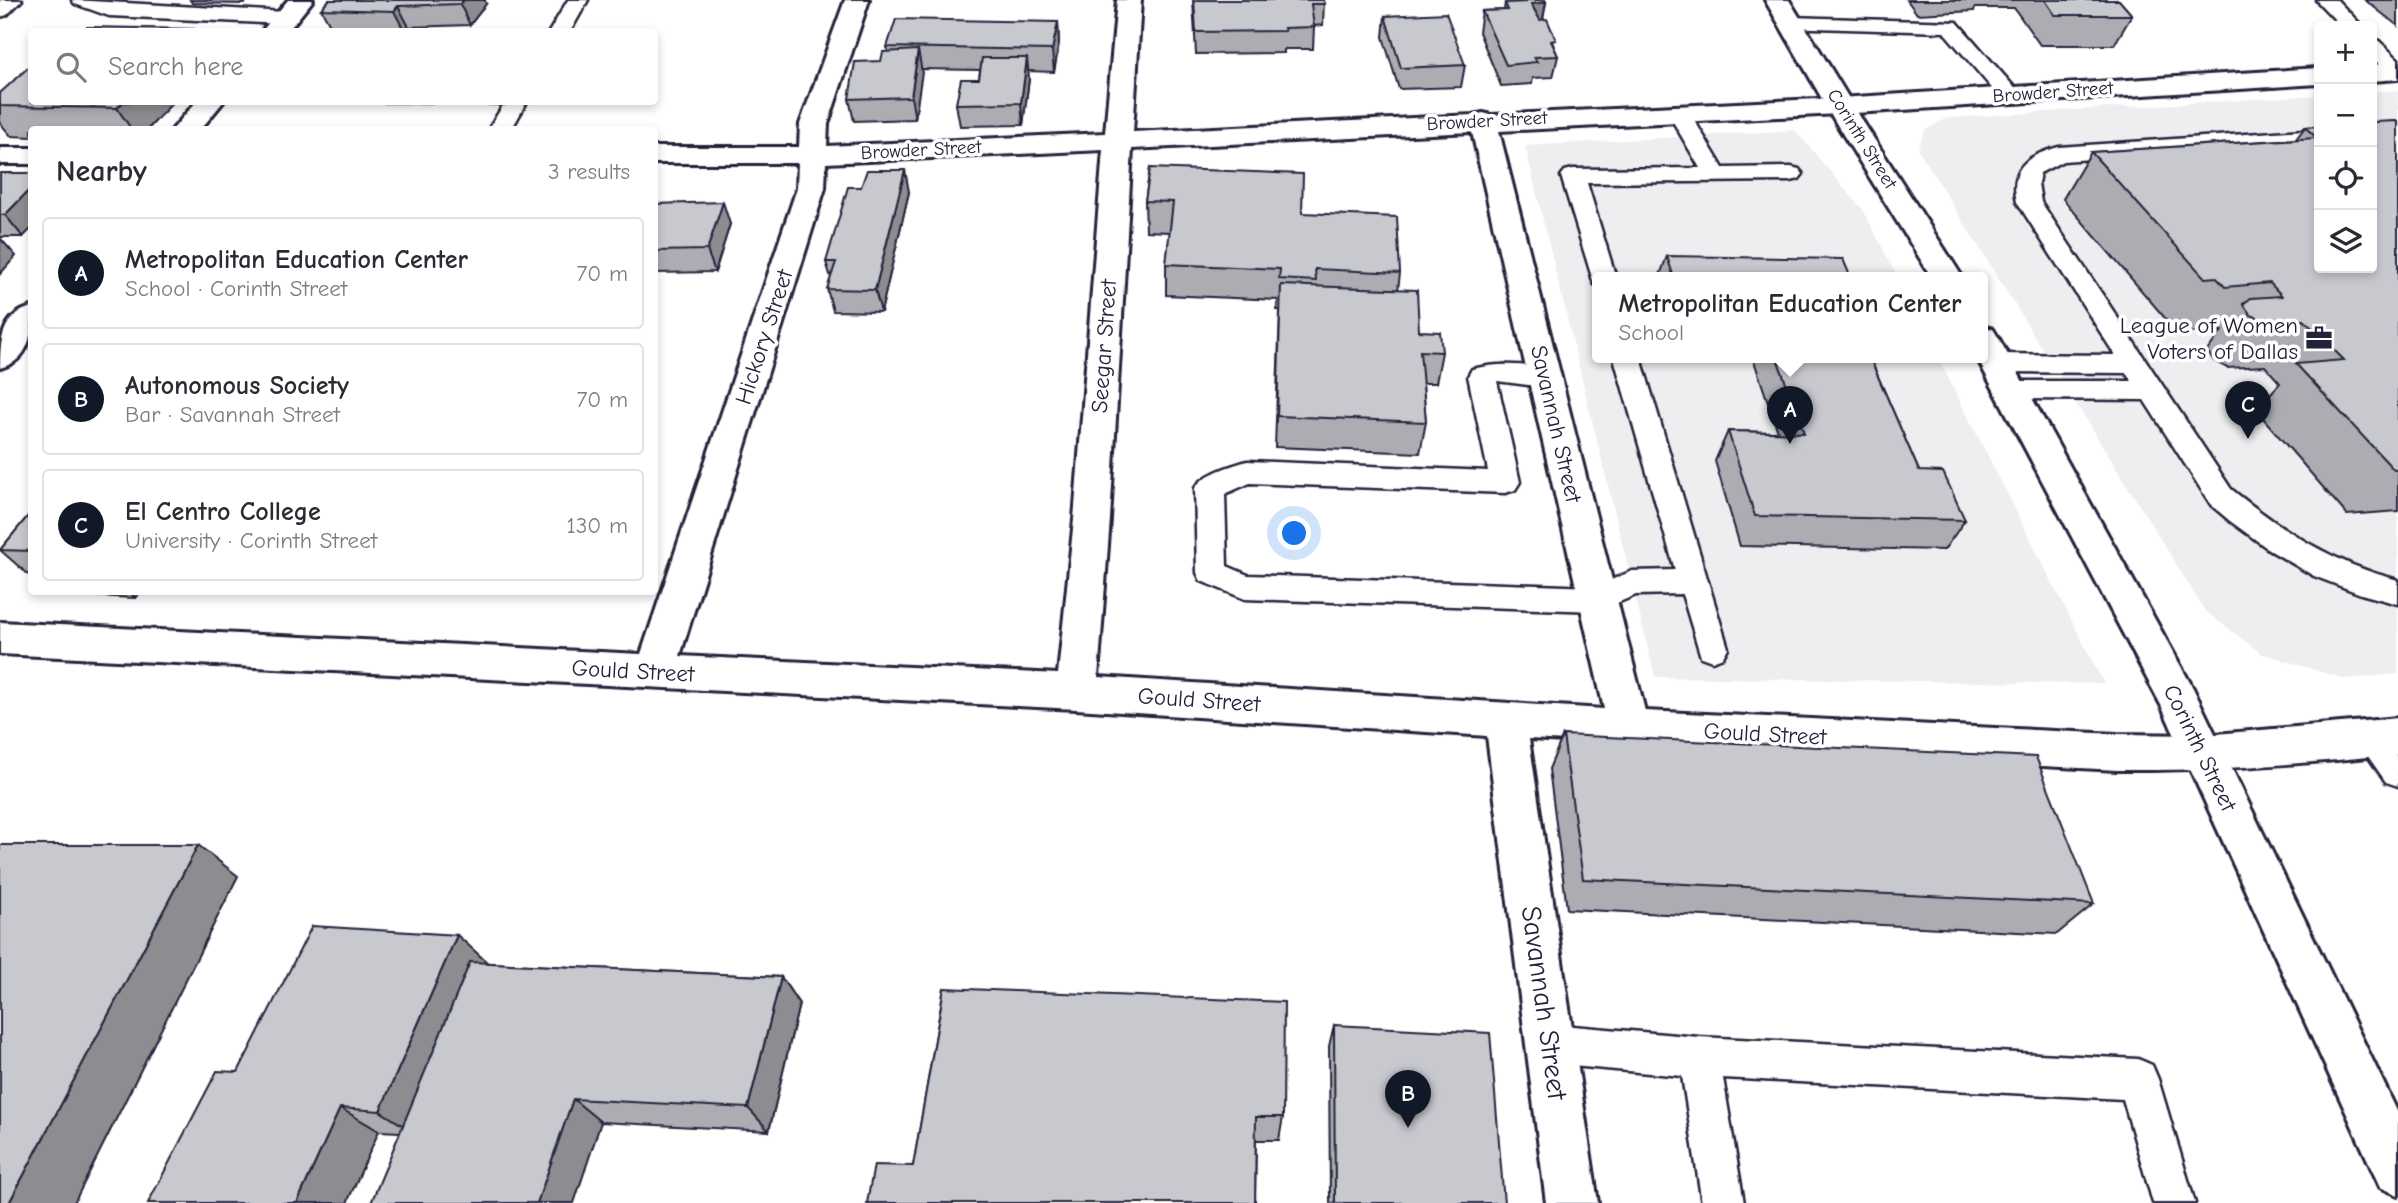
<!DOCTYPE html>
<meta charset="utf-8">
<style>
:root{--surface:#fff;--page:#f2f2f3;--text:#2b2b33;--muted:#7c7c81;--line:#e1e1e2;--accent:#111827}
body{margin:0;font-family:"Comic Neue",sans-serif;background:var(--page);color:var(--text)}
.controls{position:absolute;right:21px;top:21px;display:grid;overflow:hidden;border-radius:7px;box-shadow:0 4px 10px #0003}
.controls button{width:63px;height:63px;display:grid;place-items:center;padding:0;border:0;border-bottom:2px solid var(--line);background:var(--surface);color:var(--text);font:35px sans-serif}
.you{position:absolute;left:1295px;top:534px;width:24px;height:24px;margin:-18px;border:5px solid #fff;border-radius:50%;background:#1a73e8;box-shadow:0 0 0 10px #1a73e833}
.badge{display:grid;place-items:center;width:46px;height:46px;border-radius:50%;background:var(--accent);color:#fff;font-size:23px;font-weight:700}
.pin{position:absolute;translate:-50% -58px;filter:drop-shadow(0 2px 4px #0008)}
.pin::after{content:'';position:absolute;top:37px;width:24px;height:21px;background:inherit;clip-path:polygon(0 0,100% 0,50% 100%)}
.popup{position:absolute;left:1592px;top:272px;width:396px;height:91px;box-sizing:border-box;display:grid;place-content:center;border-radius:7px;background:var(--surface);filter:drop-shadow(0 2px 5px #0005);font-size:23px;white-space:nowrap;color:var(--muted)}
.popup b{font-size:26px;color:var(--text)}
.popup::after{content:'';position:absolute;left:50%;top:100%;margin-left:-14px;border:14px solid transparent;border-top-color:var(--surface)}
.list{margin:0;padding:0;list-style:none}
h2{display:flex;justify-content:space-between;align-items:center;height:91px;margin:0;padding:0 28px;font-size:30px}
h2 small{font-size:23px;font-weight:400;color:var(--muted)}
.list li{display:grid;grid-template-columns:46px 1fr auto;gap:21px;align-items:center;box-sizing:border-box;height:112px;margin:0 14px 14px;padding:0 14px;border:2px solid var(--line);border-radius:7px}
.list b{display:block;font-size:26px;white-space:nowrap}
.list p{margin:0;font-size:23px;white-space:nowrap;color:var(--muted)}
.list em{font-size:23px;font-style:normal;color:var(--muted)}
.icon{flex:none;width:38px;height:38px;fill:none;stroke:currentColor;stroke-width:2;stroke-linecap:round;stroke-linejoin:round}
.map{position:relative;flex:none;width:2398px;height:1203px;overflow:hidden}
.search{position:absolute;background:var(--surface);box-shadow:0 4px 10px #0003;left:28px;top:28px;width:630px;height:77px;display:flex;align-items:center;gap:18px;box-sizing:border-box;padding:0 24px;border-radius:7px;color:var(--muted);font-size:26px}
.panel{position:absolute;background:var(--surface);box-shadow:0 4px 10px #0003;left:28px;top:126px;width:630px;height:469px;border-radius:7px}
.map>svg:first-child{display:block}
.built{fill:#eeeef1}
.lines{fill:none;stroke-linecap:round;stroke-linejoin:round}
.service-casing{stroke:#22223b;stroke-width:5}
.minor-casing{stroke:#22223b;stroke-width:6}
.secondary-casing{stroke:#22223b;stroke-width:6}
.service{fill:#fff;fill-rule:evenodd}
.minor{fill:#fff;fill-rule:evenodd}
.secondary{fill:#fff;fill-rule:evenodd}
.wall{fill:#acacb2;stroke:#22223b;stroke-width:2}
.shaded-wall{fill:#8c8c91;stroke:#22223b;stroke-width:2}
.building{fill:#c8c8cf;stroke:#22223b;stroke-width:2}
.labels{text-anchor:middle;dominant-baseline:central;stroke-width:7;stroke-linejoin:round;paint-order:stroke}
.far-street-label{font-size:19px;fill:#22223b;stroke:#fff}
.poi-label{font-size:23px;fill:#22223b;stroke:#fff;text-anchor:end}
.street-label{font-size:23px;fill:#22223b;stroke:#fff}
.near-street-label{font-size:28px;fill:#22223b;stroke:#fff}
</style>
<div class="map">
<svg width="2398" height="1203" viewBox="0 0 2398 1203">
<rect width="100%" height="100%" fill="#fff"/>
<filter id="ink" filterUnits="userSpaceOnUse"><feTurbulence type="fractalNoise" baseFrequency=".0143" numOctaves="2"/><feDisplacementMap in="SourceGraphic" scale="14" xChannelSelector="R" yChannelSelector="G"/><feConvolveMatrix kernelMatrix="1 2 1 2 8 2 1 2 1" color-interpolation-filters="sRGB"/></filter>
<g filter="url(#ink)">
<g class="built">
<path d="M2398,90V674L2344,679L2261,653L2205,611L1918,149L1925,130L1947,118L2319,95V268H2372V92Z"/>
<path d="M1795,130L1863,210L1898,278H1598V358H1938L2104,684L1655,677L1525,146Z"/>
</g>
<g class="lines">
<g class="service-casing">
<g id="service">
<path d="M0,0H22L7,15L0,17Z"/>
<path d="M72,0L285,12L292,14L295,18L292,22L285,24L109,16L75,4Z"/>
<path d="M568,0H588L570,32H549Z"/>
<path d="M2316,0H2337L2362,26H2341Z"/>
<path d="M1789,17L1957,22L2021,95L2018,100H2002L1944,32L1782,27L1779,23L1782,19Z"/>
<path d="M2372,39L2379,41L2398,59V77L2390,76L2372,57Z"/>
<path d="M505,102H527L511,130H488Z"/>
<path d="M1679,106L1687,108L1723,168L1791,167L1799,169L1803,174L1799,179L1791,181L1587,183L1616,278H1598V285L1594,284L1561,176L1565,171L1573,169L1700,168L1668,113L1671,108Z"/>
<path d="M2319,129V143L2063,161L2040,173L2038,183L2041,202L2231,489C2282,530 2334,564 2398,580V604L2361,594L2314,576L2271,551L2230,521L2211,505L2144,400L2012,399L2002,397L1998,390L2002,383L2012,381H2132L2126,373L1998,372L1988,369L1985,363L1988,357L1998,354L2115,355L2017,202C2009,167 2028,155 2059,147Z"/>
<path d="M1614,358H1641L1728,648L1723,657L1712,661L1701,657L1682,594L1636,595L1598,611L1245,599L1201,581L1197,573L1195,488C1204,473 1231,466 1247,461L1488,471L1468,376L1472,369C1500,362 1527,364 1555,371L1559,378L1555,385L1545,387L1497,381L1520,482L1515,490L1505,493L1250,483L1225,494L1227,566L1248,575L1595,587L1632,571L1675,570Z"/>
<path d="M2373,724C2398,735 2398,758 2398,786L2386,782L2356,739L2361,729Z"/>
<path d="M1550,1024L1699,1037L2138,1059L2152,1065L2158,1079L2195,1203H2153L2123,1099L1723,1078L1744,1203H1702L1682,1076L1550,1064L1536,1058L1530,1044L1536,1030Z"/>
</g>
</g>
<g class="minor-casing">
<g id="minor">
<path d="M288,0H313L287,32H261Z"/>
<path d="M845,0H869L828,124L827,146L1105,133L1117,0H1141L1133,132L1473,115L1483,113L1491,115L1839,98L2319,68V84L1839,114L1499,131L1645,711L2117,734L2204,735L2398,718V754C2303,764 2212,771 2117,770L1529,739L1598,1203H1546L1487,736L1076,709L0,654V622L641,654L797,188L798,163H654V147H799L800,124ZM1472,132L1604,709L1098,677L1110,519L1132,149ZM1103,150L1074,519L1058,674L680,656L825,188L826,163Z"/>
<path d="M2398,63V79L2372,81V65Z"/>
<path d="M196,102H223L200,130H172Z"/>
<rect x="0" y="148" width="32" height="16"/>
<path d="M32,307C32,333 31,360 0,368C0,342 1,315 32,307Z"/>
</g>
</g>
<g class="secondary-casing">
<g id="secondary">
<path d="M1765,0H1789L1867,128L1963,278H1932L1839,128Z"/>
<path d="M1982,326L1993,329L1998,337L2193,688L2398,1113V1195L2380,1187L2161,705L1977,358H1982Z"/>
</g>
</g>
<use href="#service" class="service"/>
<use href="#minor" class="minor"/>
<use href="#secondary" class="secondary"/>
</g>
<g class="wall">
<path d="M190,0H248L244,4L192,3Z"/>
<path d="M329,0L486,4L470,25L409,27L405,32L333,30L321,9Z"/>
<path d="M1193,0H1324L1323,25L1314,26L1313,49H1284V53L1196,54Z"/>
<path d="M1520,0H1545L1546,2L1543,20L1558,56L1553,77L1533,78L1532,84L1501,86L1479,32L1482,11L1504,10L1505,3L1520,2Z"/>
<path d="M1907,0H2119L2132,15L2114,45H2040L2014,8H1975L1974,11L1917,14Z"/>
<path d="M2365,0H2398V26Z"/>
<path d="M1385,16L1465,65L1461,87L1399,89L1383,37Z"/>
<path d="M1058,22L1059,43L1054,72L1028,71L1029,79L1023,125L960,126L956,104L979,79L980,70L921,69L915,119L854,121L849,99L881,61L888,51L887,47Z"/>
<path d="M0,93L32,102H173L147,130H32V137L11,136L0,123Z"/>
<path d="M374,102H444L443,103H375Z"/>
<path d="M452,102H507L505,105H454Z"/>
<path d="M2398,121V511L2347,515L2256,410L2280,383L2265,366L2227,368L2214,361L2207,351L2222,331L2189,333L2180,324H2170L2063,199L2091,152L2296,139L2305,127Z"/>
<path d="M1150,168L1302,213L1400,273L1398,290L1419,331L1442,352L1436,383H1423L1426,422L1420,453L1275,447L1280,310H1277L1278,300L1166,295V264L1170,232L1146,231L1145,201Z"/>
<path d="M0,173L23,237H0Z"/>
<path d="M861,187L909,192L881,312L833,311L827,289L831,278L826,262Z"/>
<path d="M654,204L730,224L715,272L654,273Z"/>
<path d="M1667,256L1851,278H1659Z"/>
<path d="M1753,358H1870L1919,471L1965,520L1944,550L1740,546L1715,461L1728,431L1778,432Z"/>
<path d="M32,511V578L0,550Z"/>
<path d="M47,592H140L136,598L50,594Z"/>
<path d="M1563,735L2094,904L2057,934L1567,909L1549,769Z"/>
<path d="M488,963L781,977L799,1004L769,1131L601,1122L400,1132L379,1131L238,1072Z"/>
<path d="M944,988L1283,1117L1279,1140H1256L1255,1203L913,1166Z"/>
<path d="M1334,1025L1504,1203H1330L1329,1046Z"/>
</g>
<g class="shaded-wall">
<path d="M464,0H485L486,4L470,25L460,4Z"/>
<path d="M1546,2L1542,24L1531,4Z"/>
<path d="M398,6L409,27L405,32L394,11Z"/>
<path d="M1058,22L1059,43L1054,72L1052,50Z"/>
<path d="M918,50L922,72L915,119L911,97Z"/>
<path d="M1027,58L1029,79L1023,125L1021,103Z"/>
<path d="M123,102H173L147,130H132L117,108Z"/>
<path d="M905,170L909,192L881,312L875,290Z"/>
<path d="M32,187V228L23,237L5,215Z"/>
<path d="M723,202L730,224L715,272L707,250Z"/>
<path d="M0,238L16,256L0,274Z"/>
<path d="M129,592H140L136,598Z"/>
<path d="M198,845L238,876L74,1203H9Z"/>
<path d="M457,935L488,963L417,1134L380,1111Z"/>
<path d="M781,977L799,1004L769,1131L748,1108Z"/>
<path d="M573,1099L601,1122L574,1203H537Z"/>
<path d="M340,1108L379,1131L347,1203H297Z"/>
</g>
<g class="building">
<path d="M329,0H464L460,4L398,6L394,11L321,9Z"/>
<path d="M1194,0H1324L1325,4H1311L1314,27L1284,28L1285,31L1196,32Z"/>
<path d="M1525,0H1545L1546,2L1531,4L1540,20L1547,19L1556,40L1551,41L1558,56L1534,57L1537,62L1506,65L1482,11L1508,10L1505,3L1526,2Z"/>
<path d="M2045,0H2119L2132,15H2055Z"/>
<path d="M1446,13L1465,65L1401,68L1385,16Z"/>
<path d="M896,19L1058,22L1052,50L887,47Z"/>
<path d="M87,27L194,29L192,32H83Z"/>
<path d="M918,50L911,97L849,99L855,62L881,61L883,52Z"/>
<path d="M982,58H1027L1021,103L956,104L961,79H979Z"/>
<path d="M32,64V102H123L117,108L0,106V93Z"/>
<path d="M2398,121V470H2394L2296,364L2344,360L2304,320L2266,321L2251,315L2243,304L2251,298L2282,296L2270,283L2225,287L2216,277L2205,278L2091,152L2317,138L2305,127L2319,126V268H2372V122Z"/>
<path d="M1150,168L1303,174L1302,213L1397,217L1400,273L1315,269L1316,281L1279,279L1280,269L1166,264L1173,202L1145,201Z"/>
<path d="M867,170H905L875,290L827,289L836,262H826L848,187H861Z"/>
<path d="M0,173H32V187L5,215H0Z"/>
<path d="M723,202L707,250L654,251V204Z"/>
<path d="M1667,256L1843,259L1851,278H1674Z"/>
<path d="M1281,285L1417,290L1419,331L1440,332L1442,352L1420,351L1426,422L1277,416Z"/>
<path d="M1777,358H1870L1919,471L1943,472L1965,520L1755,516L1728,431L1804,433Z"/>
<path d="M32,511V551L0,550Z"/>
<path d="M1563,735L2036,757L2094,904L1583,879Z"/>
<path d="M0,845H198L9,1203H0Z"/>
<path d="M312,926L457,935L380,1111L340,1108L297,1203H148L217,1071L238,1072Z"/>
<path d="M470,962L781,977L748,1108L573,1099L537,1203H371Z"/>
<path d="M944,988L1284,1002L1283,1117H1256L1255,1203H867L874,1165L913,1166Z"/>
<path d="M1334,1025L1490,1033L1504,1203H1335Z"/>
</g>
</g>
<defs>
<g id="office-bare" transform="scale(2.1)"><path d="M-6-3h4V-5.5h4V-3h4V5H-6ZM-1-4.5V-3h2v-1.5ZM-6 0V1H6V0Z" fill="#22223b" stroke="#fff" stroke-width="2.5" paint-order="stroke"/></g>
</defs>
<g fill-rule="evenodd">
<use href="#office-bare" x="2319" y="338"/>
</g>
<g class="labels">
<g class="far-street-label">
<text transform="translate(2053 92) rotate(-4)">Browder Street</text>
<text transform="translate(1487 121) rotate(-3)">Browder Street</text>
<text transform="translate(1862 139) rotate(58)">Corinth Street</text>
<text transform="translate(921 150) rotate(-3)">Browder Street</text>
</g>
<g class="poi-label">
<text x="2298" y="325">League of Women<tspan x="2298" dy="26">Voters of Dallas</tspan></text>
</g>
<g class="street-label">
<text transform="translate(764 337) rotate(-72)">Hickory Street</text>
<text transform="translate(1104 346) rotate(-86)">Seegar Street</text>
<text transform="translate(1556 424) rotate(77)">Savannah Street</text>
<text transform="translate(633 671) rotate(3)">Gould Street</text>
<text transform="translate(1199 700) rotate(4)">Gould Street</text>
<text transform="translate(1765 734) rotate(3)">Gould Street</text>
<text transform="translate(2200 748) rotate(64)">Corinth Street</text>
</g>
<g class="near-street-label">
<text transform="translate(1544 1003) rotate(82)">Savannah Street</text>
</g>
</g>
</svg>
<div class="controls">
<button>+</button>
<button>−</button>
<button><svg class="icon" aria-label="locate" viewBox="0 0 24 24"><circle cx="12" cy="12" r="6"/><path d="M12 2v4M12 18v4M2 12h4M18 12h4"/></svg></button>
<button><svg class="icon" aria-label="layers" viewBox="0 0 24 24"><path d="M12 4l9 5-9 5-9-5zM3 14l9 5 9-5"/></svg></button>
</div>
<div class="you"></div>
<div class="pin badge" style="left:1790px;top:444px">A</div>
<div class="popup"><b>Metropolitan Education Center</b>School</div>
<div class="pin badge" style="left:1408px;top:1128px">B</div>
<div class="pin badge" style="left:2248px;top:439px">C</div>
<div class="search"><svg class="icon" aria-label="search" viewBox="0 0 24 24"><circle cx="10" cy="10" r="6"/><path d="M15 15l6 6"/></svg>Search here</div>
<section class="panel">
<h2>Nearby<small>3 results</small></h2>
<ul class="list">
<li><span class="badge">A</span><div><b>Metropolitan Education Center</b><p>School · Corinth Street</p></div><em>70 m</em></li>
<li><span class="badge">B</span><div><b>Autonomous Society</b><p>Bar · Savannah Street</p></div><em>70 m</em></li>
<li><span class="badge">C</span><div><b>El Centro College</b><p>University · Corinth Street</p></div><em>130 m</em></li>
</ul>
</section>
</div>
